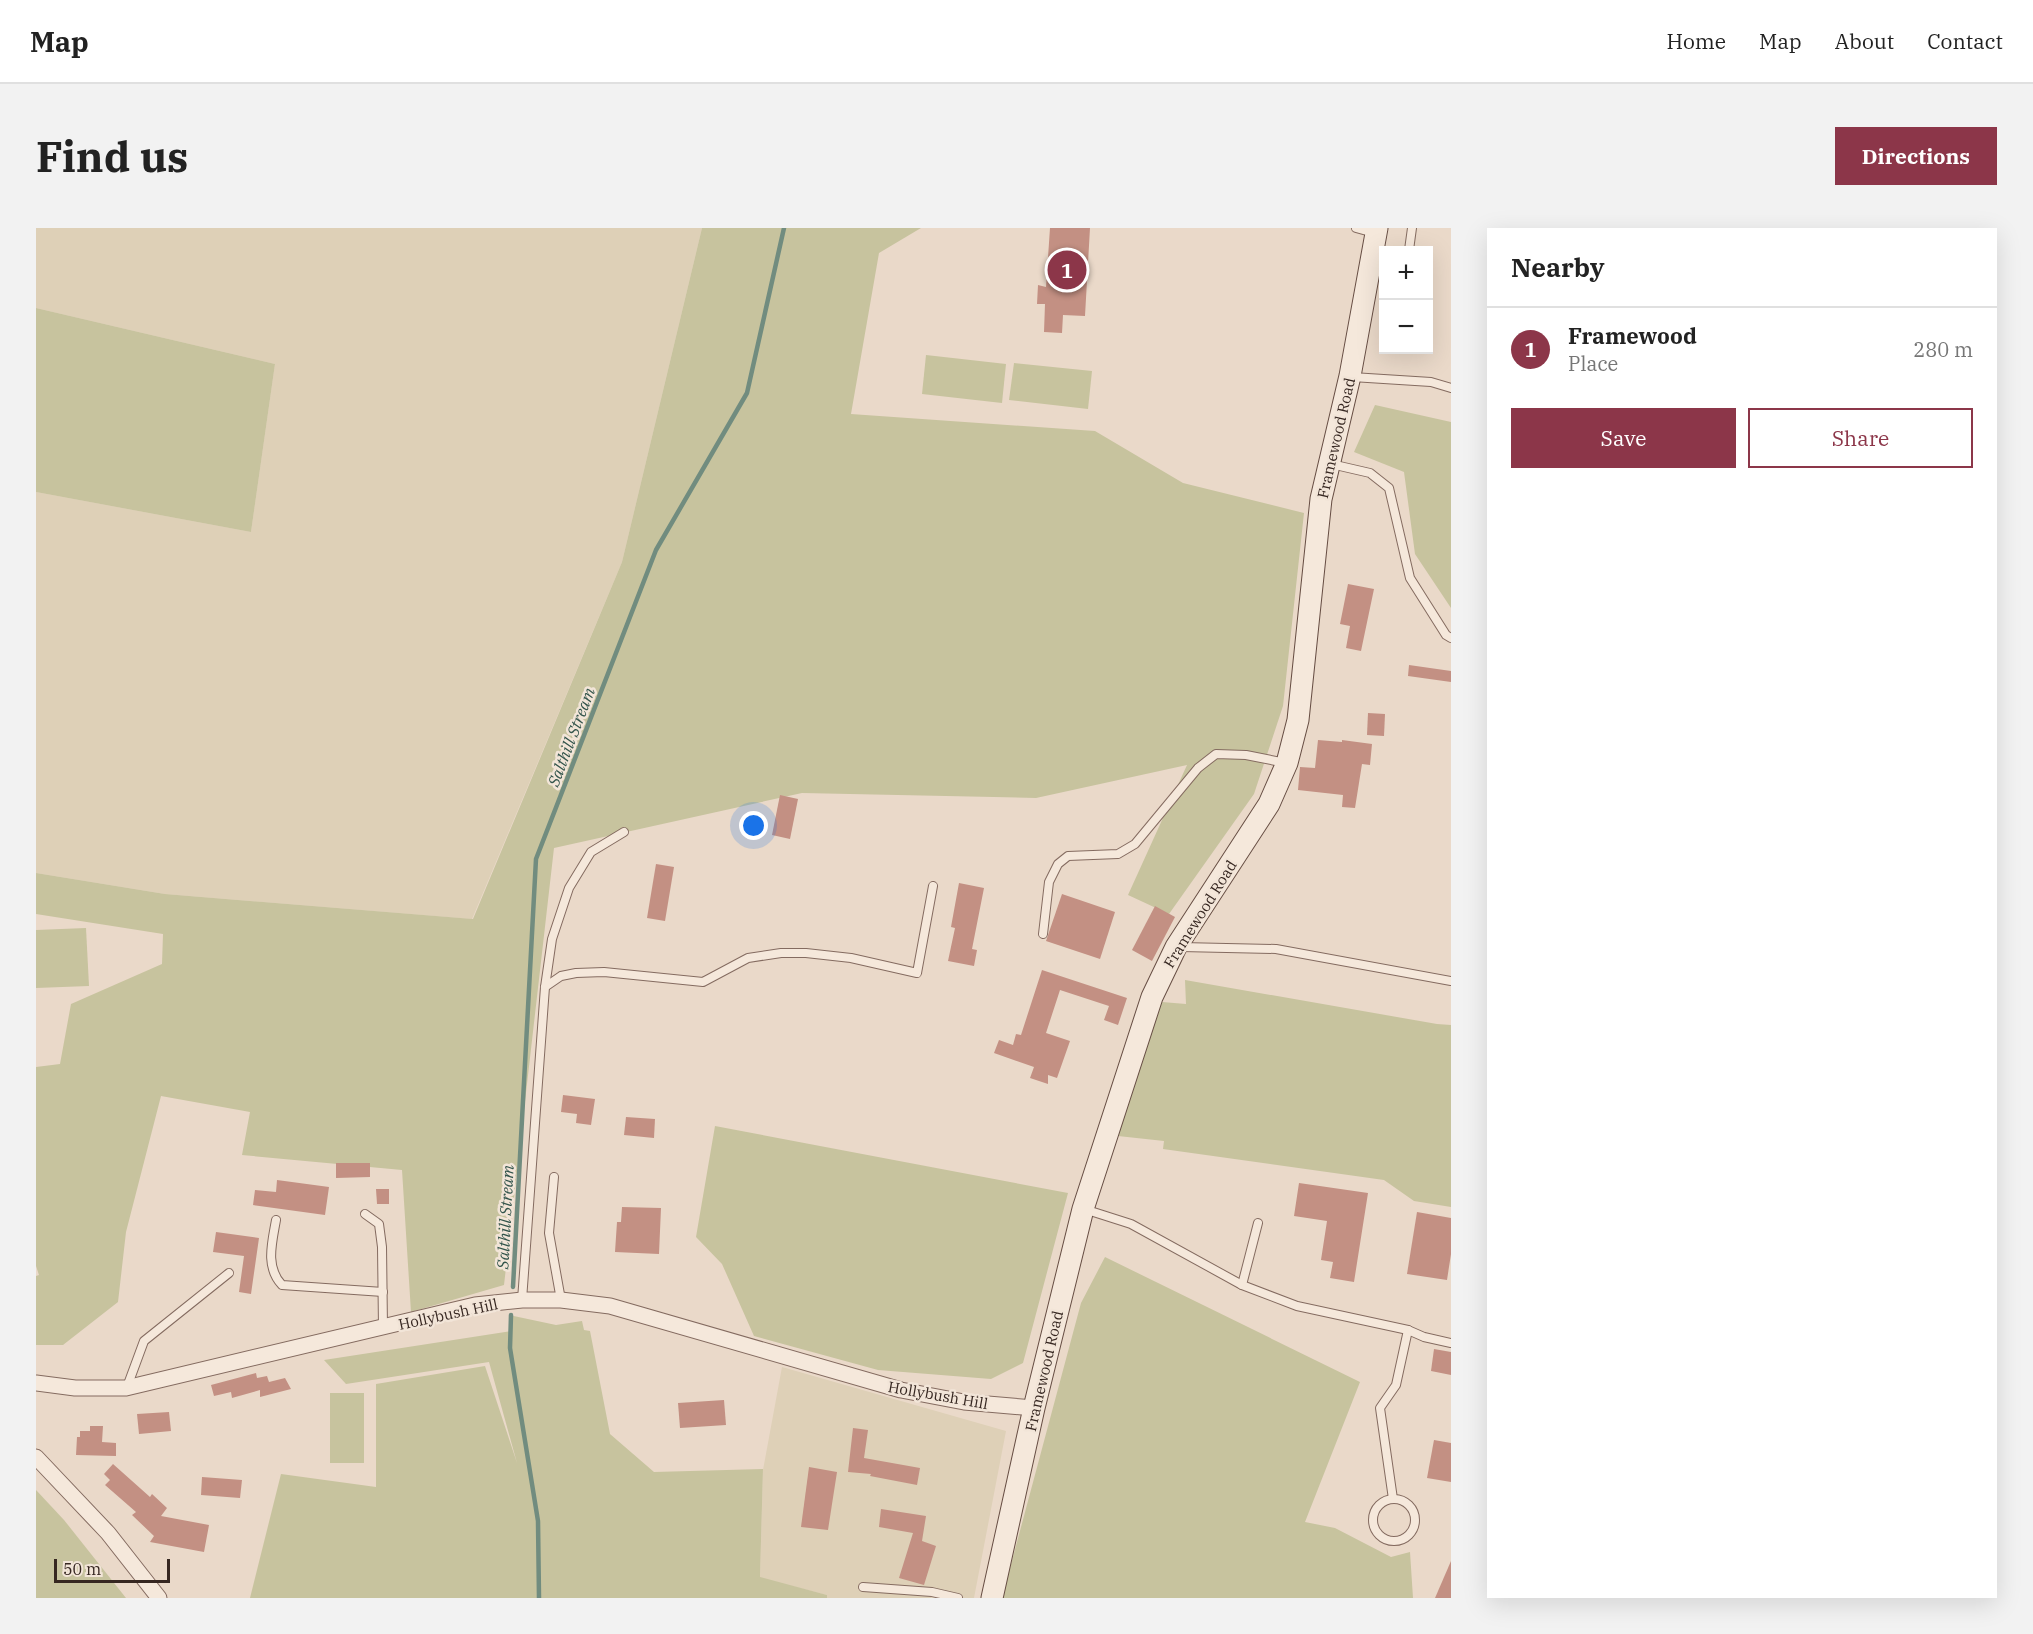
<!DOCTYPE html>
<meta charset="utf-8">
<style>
:root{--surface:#fff;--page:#f2f2f2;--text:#222;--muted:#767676;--line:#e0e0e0;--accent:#8c3649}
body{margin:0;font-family:"IBM Plex Serif",serif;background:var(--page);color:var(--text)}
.controls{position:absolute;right:18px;top:18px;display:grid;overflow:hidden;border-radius:0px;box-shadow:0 6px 24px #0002}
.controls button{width:54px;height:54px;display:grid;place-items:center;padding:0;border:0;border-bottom:2px solid var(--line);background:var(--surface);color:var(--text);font:30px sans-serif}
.scale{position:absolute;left:18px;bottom:15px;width:116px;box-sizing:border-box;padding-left:6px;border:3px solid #362721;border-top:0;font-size:16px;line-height:21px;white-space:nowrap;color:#362721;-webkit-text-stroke:4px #f2e5d8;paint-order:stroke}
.you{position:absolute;left:718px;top:598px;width:21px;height:21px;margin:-15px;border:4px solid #fff;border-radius:50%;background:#1a73e8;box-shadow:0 0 0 9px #1a73e833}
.badge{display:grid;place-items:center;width:39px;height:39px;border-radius:50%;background:var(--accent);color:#fff;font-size:20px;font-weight:700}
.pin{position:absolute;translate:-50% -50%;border:3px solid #fff;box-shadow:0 2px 6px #0006}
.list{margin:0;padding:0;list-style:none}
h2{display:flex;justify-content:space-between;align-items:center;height:78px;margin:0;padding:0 24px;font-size:26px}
h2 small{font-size:20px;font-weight:400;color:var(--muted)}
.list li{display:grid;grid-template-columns:39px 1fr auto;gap:18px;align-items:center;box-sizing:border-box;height:84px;padding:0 24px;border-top:2px solid var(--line)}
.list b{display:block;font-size:22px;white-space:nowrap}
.list p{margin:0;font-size:20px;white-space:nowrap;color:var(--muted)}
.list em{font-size:20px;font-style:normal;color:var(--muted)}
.actions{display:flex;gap:12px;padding:18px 24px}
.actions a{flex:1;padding:14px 0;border:2px solid var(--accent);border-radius:0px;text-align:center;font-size:21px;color:var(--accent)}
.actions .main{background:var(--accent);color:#fff}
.map{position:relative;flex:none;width:1415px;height:1370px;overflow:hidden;border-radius:0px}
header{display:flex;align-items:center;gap:36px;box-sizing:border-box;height:84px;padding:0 30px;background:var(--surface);border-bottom:2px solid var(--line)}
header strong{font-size:28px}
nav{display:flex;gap:33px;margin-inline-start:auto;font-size:21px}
.intro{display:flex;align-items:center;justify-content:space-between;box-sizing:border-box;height:144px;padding:0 36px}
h1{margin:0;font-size:42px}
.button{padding:15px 27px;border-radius:0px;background:var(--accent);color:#fff;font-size:21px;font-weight:700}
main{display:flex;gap:36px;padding:0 36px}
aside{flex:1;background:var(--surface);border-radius:0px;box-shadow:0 6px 24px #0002}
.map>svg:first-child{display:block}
.farmland{fill:#ded0b7}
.green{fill:#c7c39e}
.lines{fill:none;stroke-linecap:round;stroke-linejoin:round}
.stream{stroke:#718c7f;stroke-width:4.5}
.building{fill:#c39083}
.lane-casing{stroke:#846b60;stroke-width:10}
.street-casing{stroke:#846b60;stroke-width:17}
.secondary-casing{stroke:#664d43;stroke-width:23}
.lane{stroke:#f5e8db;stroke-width:8}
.street{stroke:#f5e8db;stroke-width:15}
.secondary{stroke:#f5e8db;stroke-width:21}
.labels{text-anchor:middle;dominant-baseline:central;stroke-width:5;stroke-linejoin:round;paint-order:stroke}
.street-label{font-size:15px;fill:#362721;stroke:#f2e5d8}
.water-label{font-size:16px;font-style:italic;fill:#32544b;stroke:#f2e5d8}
</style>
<header>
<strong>Map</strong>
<nav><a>Home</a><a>Map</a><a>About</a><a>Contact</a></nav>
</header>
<div class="intro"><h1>Find us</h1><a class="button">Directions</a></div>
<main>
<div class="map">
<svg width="1415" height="1370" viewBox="0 0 1415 1370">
<rect width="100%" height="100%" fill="#ead9c9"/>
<g class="farmland">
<path d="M0,0H666L586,334L436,691L129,666L0,645V264L215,304L239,136L0,80Z"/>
<path d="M746,1139L970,1203L938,1370H791V1367L724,1350L727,1242Z"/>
</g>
<g class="green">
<path d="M666,0H885L843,25L815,186L1059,203L1147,255L1268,285L1247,478L1218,566L1133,686L1092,667L1151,537L1000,570L766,565L518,620L468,1057L375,1084L366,942L206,927L214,884L125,868L90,1004L82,1074L27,1117H0V1048L3,1047L0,1038V839L24,836L35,776L126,736L127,706L0,686V645L129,666L437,691L586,334Z"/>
<path d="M0,80L239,136L215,304L0,264Z"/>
<path d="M890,127L970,136L966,175L886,166Z"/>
<path d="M978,135L1056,143L1052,181L973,172Z"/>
<path d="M1339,177L1415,194V380L1379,326L1368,244L1318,224Z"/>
<path d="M50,700L53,758L0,760V702Z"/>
<path d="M1149,752L1401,796L1415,797V979L1378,973L1348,952L1127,921L1128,913L1082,908L1126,774L1150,776Z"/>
<path d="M679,898L1032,965L987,1135L955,1151L842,1142L718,1108L686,1036L660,1009Z"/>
<path d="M1069,1029L1324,1154L1269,1294L1299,1300L1355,1329L1374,1324L1377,1370H966L1045,1075Z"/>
<path d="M473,1087L520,1097L546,1093L548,1102L554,1103L574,1206L618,1244L727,1241L724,1349L791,1367V1370H214L245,1246L340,1259V1156L449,1138L481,1235L453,1134L310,1156L288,1132L475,1103Z"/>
<rect x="294" y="1165" width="34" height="70"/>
<path d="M0,1262L28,1292L90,1370H0Z"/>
</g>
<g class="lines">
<g class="stream">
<path d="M477,1059L500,631L620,322L711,165L748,0"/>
<path d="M475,1087L474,1120L502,1293L503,1370"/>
</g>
</g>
<g class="building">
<path d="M1014,0H1054L1049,88L1027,87L1026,105L1008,104L1009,76H1001L1002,57L1010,59Z"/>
<path d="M1312,356L1338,361L1325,423L1310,420L1314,398L1304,396Z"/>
<path d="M1373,437L1415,443V454L1372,448Z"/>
<path d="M1332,485L1349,486L1348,508L1331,507Z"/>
<path d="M1282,512L1306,514V512L1336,516L1334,537L1326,536L1319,580L1306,579L1307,567L1262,562L1264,539L1279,540Z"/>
<path d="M744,567L762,571L754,611L736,607Z"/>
<path d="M620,636L638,639L629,693L611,690Z"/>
<path d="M923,655L948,660L936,721L941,722L938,738L912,733L919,700L915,699Z"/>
<path d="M1026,666L1079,684L1064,731L1010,713Z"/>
<path d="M1119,678L1139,689L1116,733L1096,722Z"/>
<path d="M1006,742L1091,770L1082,797L1068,792L1073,778L1024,762L1010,805L1034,813L1021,850L1012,847V856L994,850L998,839L958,825L963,812L977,817L980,806L985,807Z"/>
<path d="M527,867L559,871L555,897L540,895L541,886L525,884Z"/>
<path d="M590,889L619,891L618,910L588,907Z"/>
<path d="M300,935H334V949L300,950Z"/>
<path d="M241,952L293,959L289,987L217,977L219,962L240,964Z"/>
<path d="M1263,955L1332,965L1318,1054L1294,1050L1297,1034L1285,1032L1291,993L1258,988Z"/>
<path d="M340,961H353V976H341Z"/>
<path d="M586,979L625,980L623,1026L579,1024L581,994H585Z"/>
<path d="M1381,984L1415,990V1026L1411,1052L1371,1046Z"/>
<path d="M180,1004L223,1010L215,1066L203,1064L208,1028L177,1024Z"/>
<path d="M1398,1121L1415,1124V1147L1395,1143Z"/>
<path d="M220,1145L221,1150L231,1148L233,1154L249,1150L255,1161L224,1169V1162L196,1170L195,1164L178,1168L175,1157Z"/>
<path d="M688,1172L690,1197L644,1200L642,1175Z"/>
<path d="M133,1184L135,1203L103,1206L101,1186Z"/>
<path d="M54,1198H67L66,1214L80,1215V1228L40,1227L41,1209H44V1203H54Z"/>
<path d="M817,1200L832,1202L828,1230L884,1240L881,1257L834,1248L835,1246L812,1244Z"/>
<path d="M1398,1212L1415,1215V1254L1391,1250Z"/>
<path d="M77,1236L114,1269L116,1266L131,1280L125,1288L173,1297L168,1324L114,1314L118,1308L96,1287L100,1284L69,1257L74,1252L68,1246Z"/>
<path d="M773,1239L801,1244L792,1302L765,1299Z"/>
<path d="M166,1249L206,1252L204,1270L165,1267Z"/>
<path d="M845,1281L890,1288L886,1313L900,1318L888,1357L863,1350L877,1305L843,1299Z"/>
<path d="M1415,1333V1370H1399Z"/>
</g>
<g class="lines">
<g class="lane-casing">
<g id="lane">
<path d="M1320,0L1338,5"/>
<path d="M1373,22L1376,0"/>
<path d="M1316,149L1395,154L1415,160"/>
<path d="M1295,236L1334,245L1353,260L1374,350L1410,407L1415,410"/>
<path d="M1007,706L1013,654L1022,636L1032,628L1082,626L1099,616L1162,540L1180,526L1210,527L1250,535"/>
<path d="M1145,719L1240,721L1415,753"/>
<path d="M509,759L525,748L540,745L568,744L667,754L712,730L745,725H770L815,730L881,745L897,658"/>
<path d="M518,949L513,1005L525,1072"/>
<path d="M1048,981L1095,996L1206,1057L1261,1078L1372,1102L1388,1109L1415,1115"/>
<path d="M329,986L343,996L346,1019L347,1099"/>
<path d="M240,992C236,1015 229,1039 246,1057L347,1064"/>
<path d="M1206,1057L1222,995"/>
<path d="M486,1072L509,759L516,711L533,660L555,624L588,604"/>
<path d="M91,1159L108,1113L193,1045"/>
<path d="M1357,1271L1344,1180L1360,1157L1372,1102"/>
<circle cx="1358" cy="1292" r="21"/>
<path d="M827,1359L896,1364L922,1370"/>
</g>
</g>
<g class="street-casing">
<g id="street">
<path d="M0,1155L39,1160H90L439,1077L486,1072H525L574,1078L865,1162L928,1174L998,1180"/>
<path d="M0,1229L72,1305L123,1370"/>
</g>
</g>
<g class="secondary-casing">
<path id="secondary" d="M956,1370L998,1180L1047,981L1116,769L1140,719L1233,576L1251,535L1262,492L1285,271L1314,148L1341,0"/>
</g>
<use href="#lane" class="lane"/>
<use href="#street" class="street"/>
<use href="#secondary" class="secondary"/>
</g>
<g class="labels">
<g class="street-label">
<text transform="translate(1300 210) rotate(-77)">Framewood Road</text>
<text transform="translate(1164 686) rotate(-58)">Framewood Road</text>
<text transform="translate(412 1086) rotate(-12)">Hollybush Hill</text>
<text transform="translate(1008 1143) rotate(-77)">Framewood Road</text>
<text transform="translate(902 1167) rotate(10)">Hollybush Hill</text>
</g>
<g class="water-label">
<text transform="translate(535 509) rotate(-69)">Salthill Stream</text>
<text transform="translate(469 989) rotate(-87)">Salthill Stream</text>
</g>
</g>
</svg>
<div class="controls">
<button>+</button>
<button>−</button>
</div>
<div class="scale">50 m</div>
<div class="you"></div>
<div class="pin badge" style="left:1031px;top:42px">1</div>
</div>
<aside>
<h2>Nearby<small></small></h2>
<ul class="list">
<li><span class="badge">1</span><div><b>Framewood</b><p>Place</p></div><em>280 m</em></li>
</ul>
<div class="actions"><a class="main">Save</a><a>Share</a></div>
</aside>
</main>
